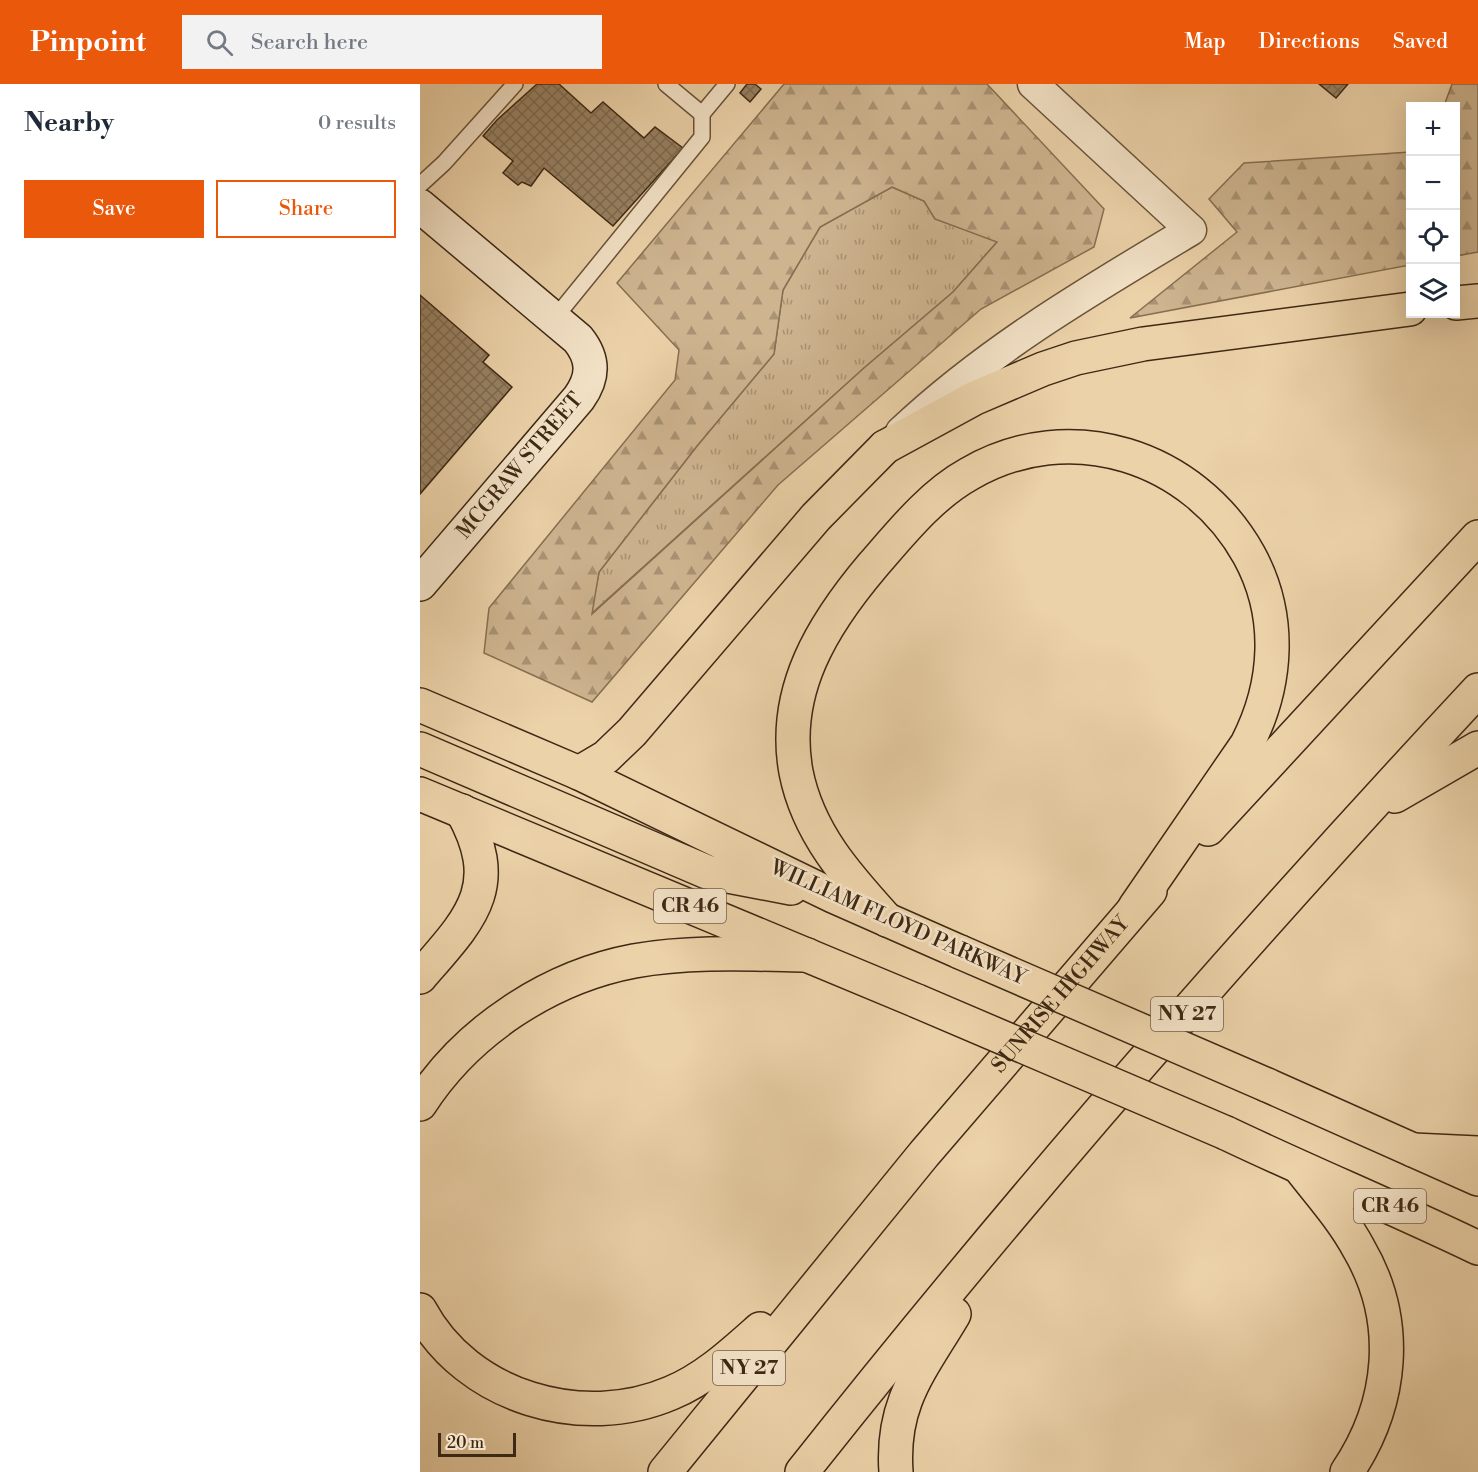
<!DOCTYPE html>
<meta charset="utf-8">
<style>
:root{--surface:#fff;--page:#f2f2f3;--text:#1f2937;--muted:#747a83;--line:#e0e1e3;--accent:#ea580c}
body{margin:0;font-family:"Libre Bodoni",serif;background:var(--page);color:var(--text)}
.controls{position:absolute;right:18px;top:18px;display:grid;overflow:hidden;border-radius:0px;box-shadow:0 6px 24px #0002}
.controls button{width:54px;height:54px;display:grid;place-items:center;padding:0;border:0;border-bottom:2px solid var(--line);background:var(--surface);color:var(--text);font:30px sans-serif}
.scale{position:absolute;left:18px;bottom:15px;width:78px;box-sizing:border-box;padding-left:6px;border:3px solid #3e2915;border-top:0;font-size:16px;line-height:21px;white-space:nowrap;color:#3e2915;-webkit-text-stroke:4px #f3e2c7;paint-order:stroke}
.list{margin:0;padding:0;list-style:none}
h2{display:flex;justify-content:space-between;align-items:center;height:78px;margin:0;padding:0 24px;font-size:26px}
h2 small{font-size:20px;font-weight:400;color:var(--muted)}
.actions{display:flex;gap:12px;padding:18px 24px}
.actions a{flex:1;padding:14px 0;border:2px solid var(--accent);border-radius:0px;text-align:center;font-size:21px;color:var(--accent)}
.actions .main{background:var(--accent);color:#fff}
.icon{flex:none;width:33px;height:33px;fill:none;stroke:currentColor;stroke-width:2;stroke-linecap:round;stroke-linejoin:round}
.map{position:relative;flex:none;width:1058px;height:1388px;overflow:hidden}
header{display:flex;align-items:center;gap:36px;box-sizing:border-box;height:84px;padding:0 30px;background:var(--accent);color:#fff}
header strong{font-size:28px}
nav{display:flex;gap:33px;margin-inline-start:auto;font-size:21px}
.search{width:420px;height:54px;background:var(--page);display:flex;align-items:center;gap:15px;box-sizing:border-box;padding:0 21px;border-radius:0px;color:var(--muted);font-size:22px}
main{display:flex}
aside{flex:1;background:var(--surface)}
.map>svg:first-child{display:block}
.grass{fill:url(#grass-tufts);stroke:#866f52;stroke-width:1.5}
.forest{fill:url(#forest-firs);stroke:#866f52;stroke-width:1.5;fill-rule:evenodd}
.building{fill:url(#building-cross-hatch);stroke:#3e2915;stroke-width:1.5}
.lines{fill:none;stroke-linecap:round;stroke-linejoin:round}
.service-casing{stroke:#6a533a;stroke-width:18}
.minor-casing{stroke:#6a533a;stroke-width:33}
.secondary-casing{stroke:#3e2915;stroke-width:36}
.trunk-casing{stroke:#3e2915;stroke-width:36}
.motorway-casing{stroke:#3e2915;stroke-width:36}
.service{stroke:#f3e2c7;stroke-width:15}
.minor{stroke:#f3e2c7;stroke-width:30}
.secondary{stroke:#f3e2c7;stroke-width:33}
.trunk{stroke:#ecd2a9;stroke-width:33}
.motorway{stroke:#ecd2a9;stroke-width:33}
.trunk-bridge-casing{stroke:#3e2915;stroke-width:36;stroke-linecap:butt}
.trunk-bridge{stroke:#ecd2a9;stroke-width:33}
.labels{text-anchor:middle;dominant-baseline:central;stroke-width:5;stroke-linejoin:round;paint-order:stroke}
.shield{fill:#f3e2c7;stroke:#74604a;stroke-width:1.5}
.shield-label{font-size:20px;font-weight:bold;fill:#3e2915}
.street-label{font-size:21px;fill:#3e2915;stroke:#f3e2c7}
</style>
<header>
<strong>Pinpoint</strong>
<div class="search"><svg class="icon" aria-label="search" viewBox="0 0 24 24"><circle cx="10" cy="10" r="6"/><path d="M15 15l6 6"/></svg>Search here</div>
<nav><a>Map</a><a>Directions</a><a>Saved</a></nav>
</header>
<main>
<aside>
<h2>Nearby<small>0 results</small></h2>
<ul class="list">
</ul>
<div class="actions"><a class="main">Save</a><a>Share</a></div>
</aside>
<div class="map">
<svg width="1058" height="1388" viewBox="0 0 1058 1388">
<defs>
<pattern id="grass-tufts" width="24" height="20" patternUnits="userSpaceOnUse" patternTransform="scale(1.5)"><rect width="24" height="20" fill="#ceb590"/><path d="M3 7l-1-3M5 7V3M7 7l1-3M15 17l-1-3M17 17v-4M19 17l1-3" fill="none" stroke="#a99374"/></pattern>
<pattern id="forest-firs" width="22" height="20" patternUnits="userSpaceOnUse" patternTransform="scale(1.5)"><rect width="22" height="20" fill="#ceb590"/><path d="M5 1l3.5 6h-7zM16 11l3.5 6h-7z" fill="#a99374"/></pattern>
<pattern id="building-cross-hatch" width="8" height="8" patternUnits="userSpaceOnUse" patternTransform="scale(1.5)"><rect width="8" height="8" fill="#988162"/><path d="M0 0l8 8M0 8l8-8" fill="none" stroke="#7d6a50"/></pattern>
</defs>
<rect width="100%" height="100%" fill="#ecd2a9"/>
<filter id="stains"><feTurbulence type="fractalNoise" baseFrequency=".00333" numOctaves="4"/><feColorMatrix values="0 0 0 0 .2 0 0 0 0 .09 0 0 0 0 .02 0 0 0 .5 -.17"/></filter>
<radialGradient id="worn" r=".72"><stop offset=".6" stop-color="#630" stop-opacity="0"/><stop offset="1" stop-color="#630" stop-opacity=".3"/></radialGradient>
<path class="grass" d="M472,103L504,117L515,135L578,157L533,208L444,284L171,530L179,488L277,362L354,270L363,206L400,143Z"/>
<g class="forest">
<path d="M364,0H567L684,125L674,163L561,225L358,401L172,618L64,569L69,524L255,296L259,266L197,199ZM472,103L504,117L515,135L577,158L533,208L444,284L172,530L179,488L277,362L354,270L363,206L400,143Z"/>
<path d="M1032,0H1058V168L1036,172V22H1024Z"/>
<path d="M990,68V181L710,234L817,148L789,115L824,79Z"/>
</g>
<g class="building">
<path d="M117,0H139L171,29L183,18L224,54L235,43L263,64L193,142L124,84L111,102L102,98L98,101L83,89L93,77L63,52L77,36Z"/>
<path d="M327,0H335L341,5L330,18L320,9Z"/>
<path d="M899,0H928L916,14Z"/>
<path d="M0,211L69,271L63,278L92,303L0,410Z"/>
</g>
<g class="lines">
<g class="service-casing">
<g id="service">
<path d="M246,0L282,30L307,0"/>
<path d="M0,101L24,79L95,0"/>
<path d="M134,235L282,53V30"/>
</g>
</g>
<g class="minor-casing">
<path id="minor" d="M481,348C568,266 669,207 771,146L613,0"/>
</g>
<g class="secondary-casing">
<path id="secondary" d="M0,122L158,255C174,275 174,293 159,314L0,500"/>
</g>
<g class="trunk-casing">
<g id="trunk">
<path d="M0,621L159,689L413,812L540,868"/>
<path d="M0,665L287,788L371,804"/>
<path d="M159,689L186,673L212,648L396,433L465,363"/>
<path d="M0,710L497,917"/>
<path d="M0,893C49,836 85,804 42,727"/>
<path d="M847,1001L1058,1095"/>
<path d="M806,1049C890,1089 975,1124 1058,1164"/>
</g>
</g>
<g class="motorway-casing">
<g id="motorway">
<path d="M1036,219L1058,217"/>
<path d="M465,363L555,314L623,285L656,274L723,260L990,225"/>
<path d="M975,712L1058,664"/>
<path d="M788,745L1058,453"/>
<path d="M467,836C427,792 388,749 376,688C361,607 403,540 453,481C481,449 511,411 549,390C650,331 774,372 829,471C862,531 858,600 827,660L715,823"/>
<path d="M0,1020C47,947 129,893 214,877C271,867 330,870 387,871"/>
<path d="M993,1066L1058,1069"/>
<path d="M880,1084C900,1110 923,1135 939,1165C981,1237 973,1320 927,1388"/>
<path d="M0,1226C47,1314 163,1347 251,1309C285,1295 313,1269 340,1245"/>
<path id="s1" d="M245,1388L504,1070L730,807"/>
<path d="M382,1388C595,1119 824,857 1058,606"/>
<path d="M476,1388C471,1318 501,1286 534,1230"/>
</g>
</g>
<use href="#service" class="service"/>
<use href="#minor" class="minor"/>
<use href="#secondary" class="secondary"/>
<use href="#trunk" class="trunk"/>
<use href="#motorway" class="motorway"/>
<g class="trunk-bridge-casing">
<g id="trunk-bridge">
<path d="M540,868L847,1001"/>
<path d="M497,917L806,1049"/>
</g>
</g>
<use href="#trunk-bridge" class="trunk-bridge"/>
</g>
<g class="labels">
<g class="shield">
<rect x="234" y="805" width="72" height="34" rx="4.5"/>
<rect x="731" y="913" width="72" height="34" rx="4.5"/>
<rect x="934" y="1105" width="72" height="34" rx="4.5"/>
<rect x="293" y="1267" width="72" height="34" rx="4.5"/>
</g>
<g class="shield-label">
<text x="270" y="822">CR 46</text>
<text x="767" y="930">NY 27</text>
<text x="970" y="1122">CR 46</text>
<text x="329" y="1284">NY 27</text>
</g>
<g class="street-label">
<text transform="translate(100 382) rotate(-50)">MCGRAW STREET</text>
<text transform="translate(478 839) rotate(24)">WILLIAM FLOYD PARKWAY</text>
<text stroke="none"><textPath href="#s1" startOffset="620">SUNRISE HIGHWAY</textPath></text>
</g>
</g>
<rect width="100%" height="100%" filter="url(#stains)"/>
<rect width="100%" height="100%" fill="url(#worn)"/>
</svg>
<div class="controls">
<button>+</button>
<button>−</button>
<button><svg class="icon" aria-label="locate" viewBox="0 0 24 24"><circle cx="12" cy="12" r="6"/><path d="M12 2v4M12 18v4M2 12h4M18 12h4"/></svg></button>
<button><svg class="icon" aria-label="layers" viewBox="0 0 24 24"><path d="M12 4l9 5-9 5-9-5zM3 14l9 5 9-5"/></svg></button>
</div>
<div class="scale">20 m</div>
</div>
</main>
